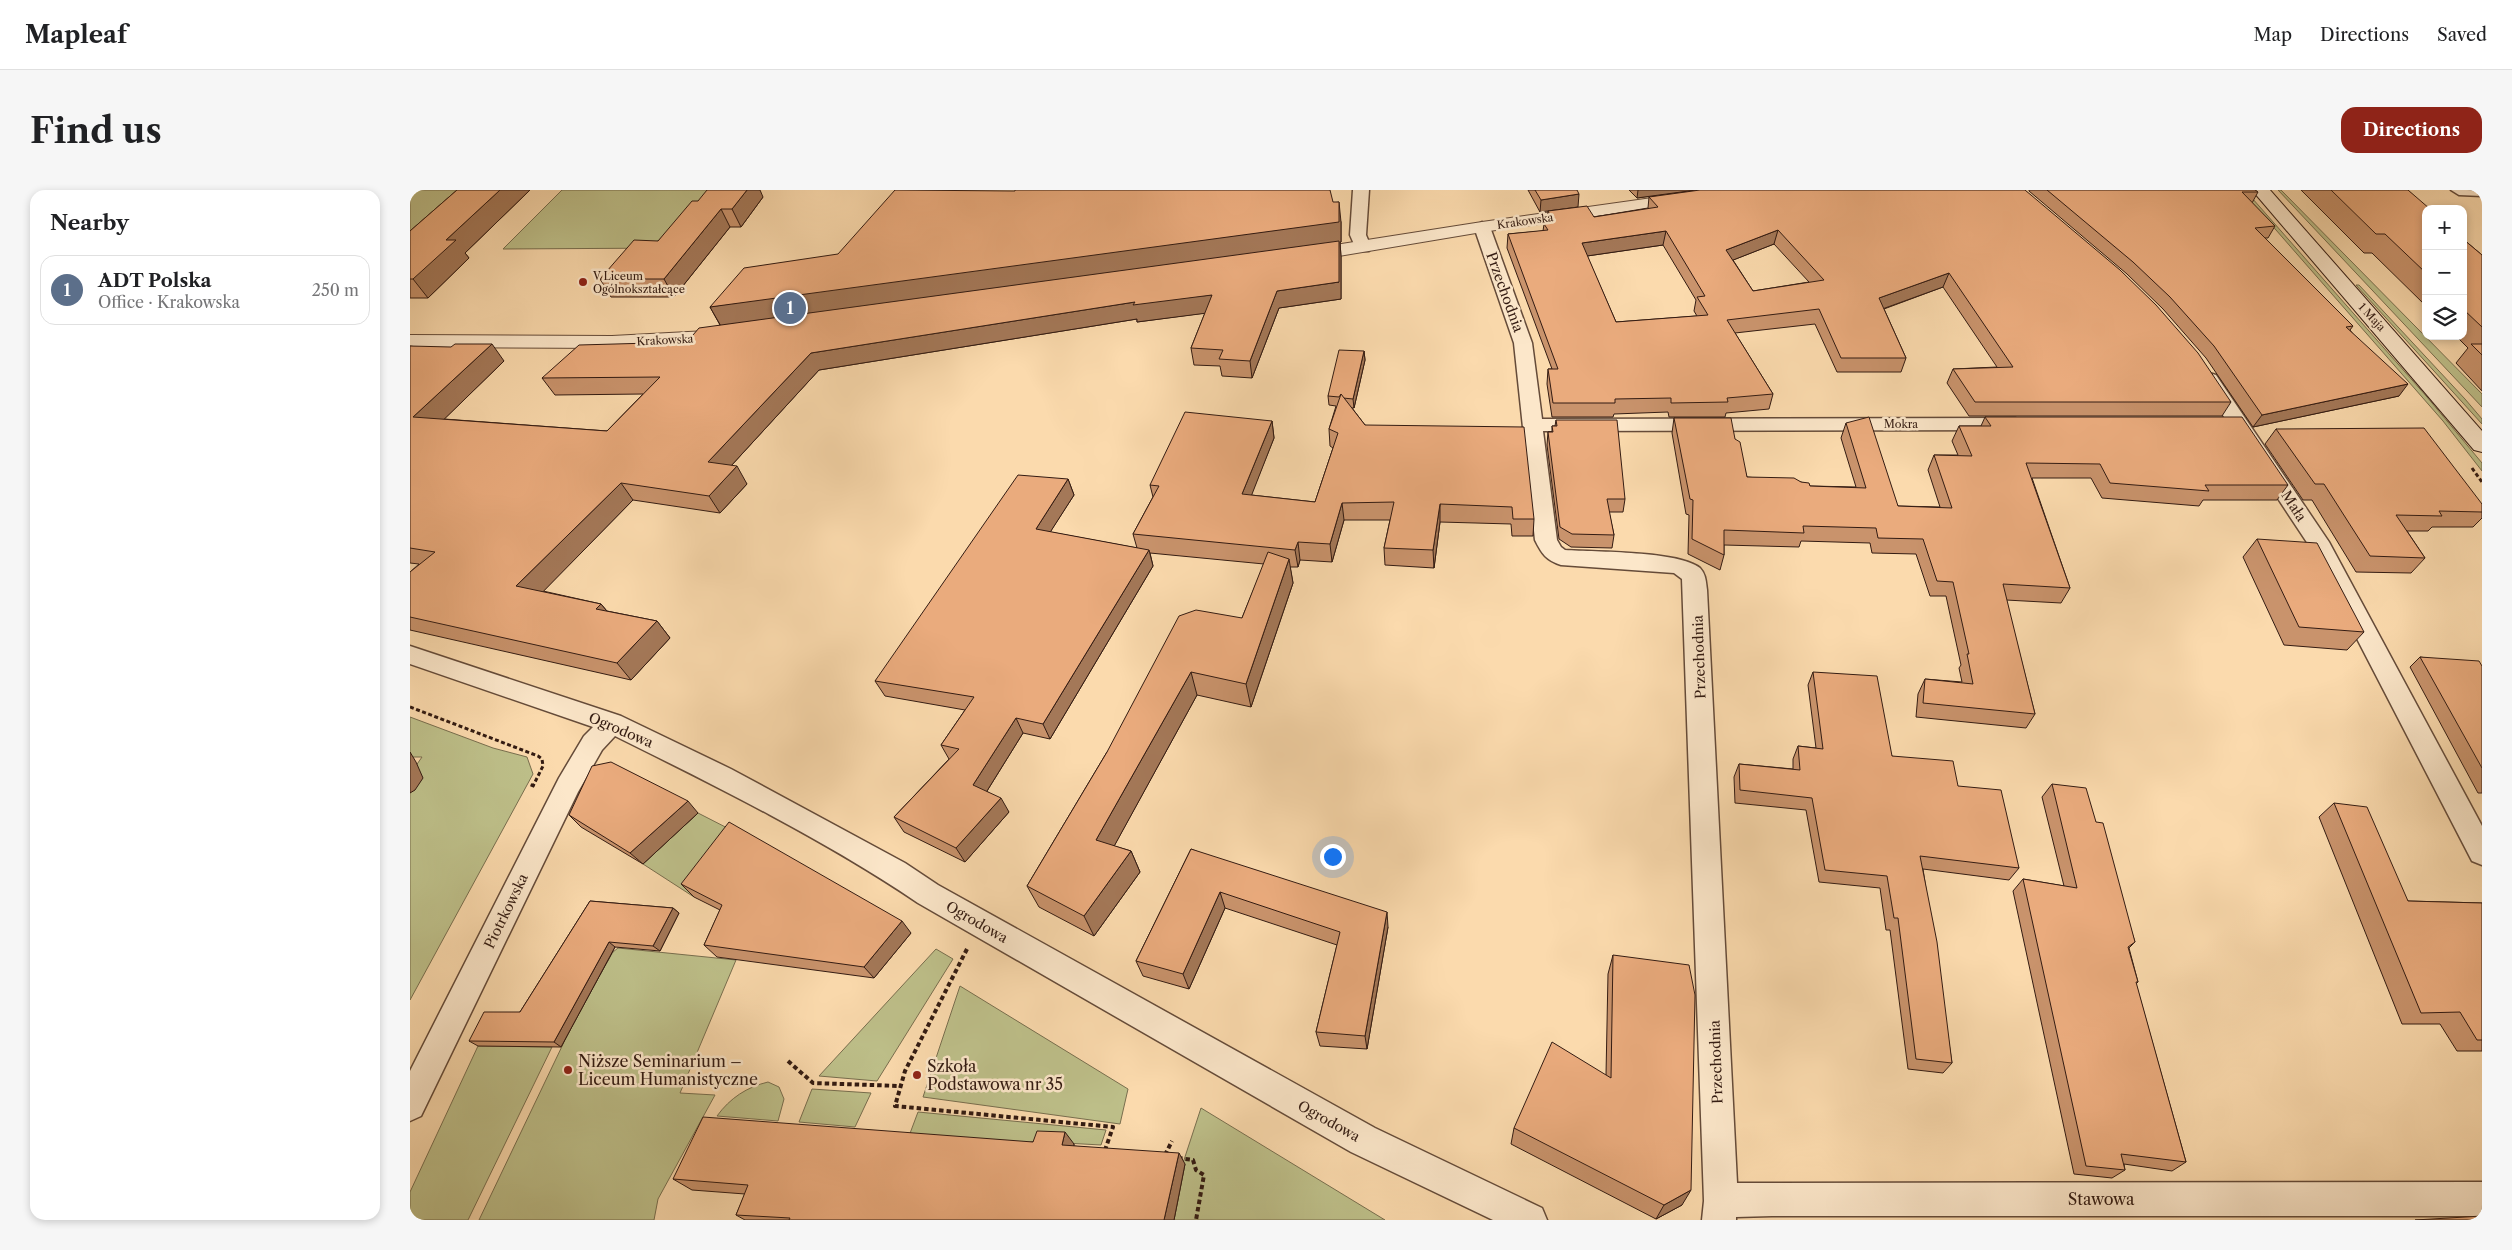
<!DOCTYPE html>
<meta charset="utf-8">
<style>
:root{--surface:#fff;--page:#f6f6f6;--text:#202124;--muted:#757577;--line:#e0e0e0;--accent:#8f2418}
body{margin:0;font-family:"Libre Caslon Text",serif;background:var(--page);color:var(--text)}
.controls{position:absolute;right:15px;top:15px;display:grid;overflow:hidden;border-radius:10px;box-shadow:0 2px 8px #0003}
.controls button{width:45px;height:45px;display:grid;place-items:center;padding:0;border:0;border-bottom:1px solid var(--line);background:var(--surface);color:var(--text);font:25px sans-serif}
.you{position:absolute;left:922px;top:666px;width:18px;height:18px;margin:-12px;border:4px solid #fff;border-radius:50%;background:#1a73e8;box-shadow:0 0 0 8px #1a73e833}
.badge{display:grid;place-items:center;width:32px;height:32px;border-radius:50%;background:var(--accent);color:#fff;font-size:16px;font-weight:700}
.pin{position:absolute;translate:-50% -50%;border:2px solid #fff;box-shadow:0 1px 5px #0006}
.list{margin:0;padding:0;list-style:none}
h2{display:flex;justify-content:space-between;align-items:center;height:65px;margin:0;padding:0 20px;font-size:21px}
h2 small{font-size:16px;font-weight:400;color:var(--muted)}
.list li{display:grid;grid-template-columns:32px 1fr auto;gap:15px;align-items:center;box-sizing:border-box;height:70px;margin:0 10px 10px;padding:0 10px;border:1px solid var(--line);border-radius:15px}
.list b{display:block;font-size:19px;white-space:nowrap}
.list p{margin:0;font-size:16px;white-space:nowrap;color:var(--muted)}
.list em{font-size:16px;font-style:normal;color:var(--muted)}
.icon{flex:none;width:28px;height:28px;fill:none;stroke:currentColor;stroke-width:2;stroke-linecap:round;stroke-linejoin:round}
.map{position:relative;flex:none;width:2072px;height:1030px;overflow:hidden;border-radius:15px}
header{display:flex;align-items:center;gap:30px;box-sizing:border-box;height:70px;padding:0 25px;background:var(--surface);border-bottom:1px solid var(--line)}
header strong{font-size:24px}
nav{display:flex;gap:28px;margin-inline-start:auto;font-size:18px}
.intro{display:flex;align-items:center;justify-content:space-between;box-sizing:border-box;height:120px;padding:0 30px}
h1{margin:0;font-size:35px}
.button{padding:12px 22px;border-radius:15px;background:var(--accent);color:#fff;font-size:18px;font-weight:700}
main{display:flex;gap:30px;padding:0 30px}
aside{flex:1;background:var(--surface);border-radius:15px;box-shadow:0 2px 8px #0003}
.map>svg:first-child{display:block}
.green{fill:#bec08a;stroke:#786e4e}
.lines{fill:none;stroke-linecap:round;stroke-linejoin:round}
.minor-casing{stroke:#654b39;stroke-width:3}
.tertiary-casing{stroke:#654b39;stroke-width:2}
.secondary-casing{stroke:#331b12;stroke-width:2}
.path-far1{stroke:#331b12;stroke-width:3;stroke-dasharray:4 2.5;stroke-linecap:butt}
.path{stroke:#331b12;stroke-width:4;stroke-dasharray:4.5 3;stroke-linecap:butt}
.minor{fill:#fce7ca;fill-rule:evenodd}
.tertiary{fill:#fce7ca;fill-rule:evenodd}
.secondary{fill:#fce7ca;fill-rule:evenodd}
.wall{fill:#c9936c;stroke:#331b12;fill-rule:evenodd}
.shaded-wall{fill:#a47858;stroke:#331b12}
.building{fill:#eaab7d;stroke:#331b12;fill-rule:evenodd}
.poi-dot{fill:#8f2418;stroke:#fce7ca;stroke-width:2}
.labels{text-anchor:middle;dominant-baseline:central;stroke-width:5;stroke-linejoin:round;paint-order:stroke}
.far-street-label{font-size:11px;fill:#331b12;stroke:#fce7ca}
.far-poi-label{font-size:11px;fill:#331b12;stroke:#fce7ca;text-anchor:start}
.street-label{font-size:14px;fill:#331b12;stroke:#fce7ca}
.near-poi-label{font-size:16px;fill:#331b12;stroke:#fce7ca;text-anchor:start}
.near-street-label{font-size:16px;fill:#331b12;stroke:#fce7ca}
</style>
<header>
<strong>Mapleaf</strong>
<nav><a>Map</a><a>Directions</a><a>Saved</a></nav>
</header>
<div class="intro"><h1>Find us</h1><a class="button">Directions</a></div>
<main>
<aside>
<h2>Nearby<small></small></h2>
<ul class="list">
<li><span class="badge" style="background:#5c6f8a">1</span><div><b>ADT Polska</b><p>Office · Krakowska</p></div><em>250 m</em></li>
</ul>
</aside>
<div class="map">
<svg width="2072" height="1030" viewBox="0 0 2072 1030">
<rect width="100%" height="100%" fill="#fbdaad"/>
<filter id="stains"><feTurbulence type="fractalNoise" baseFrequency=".004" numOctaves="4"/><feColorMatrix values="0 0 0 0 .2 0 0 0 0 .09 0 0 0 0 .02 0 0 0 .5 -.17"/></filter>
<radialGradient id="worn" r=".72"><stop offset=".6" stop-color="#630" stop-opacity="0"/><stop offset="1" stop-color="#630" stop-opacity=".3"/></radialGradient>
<g class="green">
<path d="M0,0H73L0,53Z"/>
<path d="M152,0H311L263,58L93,59Z"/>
<path d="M1868,0H1871L2072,204V217Z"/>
<path d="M1838,8H1842L2017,207L2072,273V281L2033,231Z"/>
<path d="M1946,95H1949L2055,209L2072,229V234Z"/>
<path d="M0,527L83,558L117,567L123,584L0,810V603L3,580L12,567H0Z"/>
<path d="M288,623L331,645L284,707L233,674Z"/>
<path d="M208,758L326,770L270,903L305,905L248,1009L244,1030H69L166,827L203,762Z"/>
<path d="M526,759L543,769L467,891L409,886Z"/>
<path d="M550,796L718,899L710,934L513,907Z"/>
<path d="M68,856L142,857L58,1030H0V1002Z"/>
<path d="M358,892L369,897L374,909L368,931L307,926C320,908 337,897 358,892Z"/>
<path d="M402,899L461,903L445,937L389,932Z"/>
<path d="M791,918L975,1030H762L772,976Z"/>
<path d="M508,922L696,940L691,955L637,952L496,954Z"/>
</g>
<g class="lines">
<g class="minor-casing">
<g id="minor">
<path d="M943,0H959L956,45L961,57L959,61H947L940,45Z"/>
<path d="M2041,0H2072V6L2049,5Z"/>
<path d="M1072,32L1080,37L1122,153L1132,229L1605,228L1612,230L1615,234L1612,238L1605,240L1133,241L1147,350L1151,357L1155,360C1186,362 1269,361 1290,378C1296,384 1296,393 1297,400L1327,993L2072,992V1026H1362L1326,1027V1030H1292L1294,1011L1272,389L1264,383L1151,375C1136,370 1132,364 1125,350L1104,153L1064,37Z"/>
<path d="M1799,183L1806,185L1919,352L2072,636V675L2062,671L1898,354L1789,189L1792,185Z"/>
<path d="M0,456L211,526L321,579L495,673L528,695L965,938L1132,1018L1137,1030H1083L941,962L508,713C415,650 306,596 205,546L192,560L168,602L11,926L0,931V881L149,588L174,546L183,537L0,474Z"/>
</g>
</g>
<g class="tertiary-casing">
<g id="tertiary">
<path d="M1299,0H1345L1342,4L1336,5L1072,42L893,72L886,70L884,66L886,62L893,60L1072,32Z"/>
<path d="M316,140L323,142L326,146L323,150L202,158L0,157V145L202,146Z"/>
</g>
</g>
<g class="secondary-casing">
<path id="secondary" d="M1842,0H1860L2072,241V262L2064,260Z"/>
</g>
<g class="path-far1">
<path d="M2062,278L2072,292"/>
<path d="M0,517L128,566L132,569L133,576L123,596"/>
</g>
<g class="path">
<path d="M122,597L123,594"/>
<path d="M557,759L495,881L485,916L703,937L695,960"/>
<path d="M378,871L403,893L490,896"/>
<path d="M755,965L762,951"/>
<path d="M768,968L783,970L786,980L794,985L786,1030"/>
</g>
<use href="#minor" class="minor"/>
<use href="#tertiary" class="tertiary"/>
<use href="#secondary" class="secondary"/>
</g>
<g class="wall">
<path d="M47,0H120L55,63L59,68L18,108H0V41Z"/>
<path d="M1118,0H1167L1130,22Z"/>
<path d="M1219,0H1286L1227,8Z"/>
<path d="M1615,0L1821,212L1812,226H1559L1537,193L1543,179L1587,177L1533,97L1474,119L1496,168L1491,182H1427L1405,134L1325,143L1363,204L1359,219L1316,223L1315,227H1259L1258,222L1204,224L1203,227H1142L1137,194L1138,179H1142L1097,58L1098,44L1133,41L1134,34L1137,33L1138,21L1184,27L1238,18L1239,7ZM1364,54L1399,92L1343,101L1323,70ZM1253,55L1286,110L1284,121L1287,126L1206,132L1177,66Z"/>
<path d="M1619,0H1845L1848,2L1842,13L1865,36L1858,48H1855L1943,136L1940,140L1989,206L1843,237L1796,168L1753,119L1717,84L1619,1Z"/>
<path d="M1891,0H1998L2016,19V116L1962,63H1954Z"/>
<path d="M353,7L331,37H320L264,107H201L190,89L248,51L288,11Z"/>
<path d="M923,12L931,32V52H930L931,67V109L869,118L842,188L812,186L810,176L784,175L781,158L795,123L727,132V129L409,180L321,276L337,294L310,323L223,310L133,401L191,414L197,421L247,431L260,448L221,490L0,440V382L9,374L0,373V156L94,171L34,229L197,241L233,204L145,205L132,188L277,152L310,135L300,117Z"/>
<path d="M2053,49L2072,65V201L2046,173L2058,158L2046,146H2053Z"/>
<path d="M954,161L955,170L944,218H942L955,235L1124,329L1123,346H1102L1101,334L1030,332L1024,378L975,375L974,358L980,330H934L922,372L890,370L888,377H880L883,393L841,517L787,505L704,656L721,661L730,682L684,746L629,717L617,696L697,562L832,428L854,374L740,363L743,376L640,549L613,543L577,601L599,622L555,672L494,642L484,627L539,569L531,555L555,520L475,506L465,491L658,289L664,305L640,342L727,358L723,344L743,307L740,295L862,231L864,248L841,305L905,312L923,258L920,256L919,239L926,216L919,215L918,206Z"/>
<path d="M1575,227L1878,295L1867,310H1793L1789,316L1692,308L1681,288H1622L1660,398L1651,413L1596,410L1625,524L1616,538L1506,527L1508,504L1515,489L1552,492L1549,478L1551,475L1536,406H1520L1506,364L1462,363L1460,353L1391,351L1389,357L1314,355V365L1310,380L1278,364L1279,325L1276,324L1262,243L1264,228L1325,249L1337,287L1391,292L1400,296L1446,297L1431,248L1436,233L1488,316L1530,317L1518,280L1524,265H1548L1542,251L1549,236H1571Z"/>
<path d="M1146,230L1215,309L1213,322H1199L1204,345L1202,358L1161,357L1149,349L1137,255L1138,242H1142V236H1145Z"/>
<path d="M1866,239L2072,314V328L2063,337H2022L2018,341H1997L2015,368L2001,383L1946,382L1902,310H1893L1855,254Z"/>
<path d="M1847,349L1954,442L1937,460L1874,455L1833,367Z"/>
<path d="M2010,467L2072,476V603H2068L2000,477Z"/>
<path d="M1403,482L1482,566L1548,596L1609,678L1599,690L1513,679L1542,873L1533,883L1498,879L1480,740H1476L1470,698L1409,692L1396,620L1325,613L1324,587L1329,574L1383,579V569L1388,556L1406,558L1398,495Z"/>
<path d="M1642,594L1686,632L1725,752L1719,758L1728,792L1726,794L1776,972L1762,981L1714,974L1715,980L1702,988L1664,984L1603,701L1613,689L1654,696L1632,607Z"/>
<path d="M1924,613L1998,711L2072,713V861H2047L2030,834H1992L1909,627Z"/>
<path d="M288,623L233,674L171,637L159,625Z"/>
<path d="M781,659L978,737L957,859L910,856L906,842L927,755L815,718L779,799L733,786L726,771Z"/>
<path d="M271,694L501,743L464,788L307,767L294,755L310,720L284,707Z"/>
<path d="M180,711L263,718L269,723L250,761L205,757L151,857L68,856L59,851L110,822Z"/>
<path d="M1203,765L1272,1015L1246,1029L1101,954L1104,938L1196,885L1198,784Z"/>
<path d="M623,952L664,954V956L775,974L764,1030H335L326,1025L335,1004L282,1000L263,989Z"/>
</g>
<g class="shaded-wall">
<path d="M90,0H120L55,63L59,68L18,108L3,89L36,50Z"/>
<path d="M337,0H350L353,7L331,37L322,19Z"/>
<path d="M1228,0H1286L1227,8Z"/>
<path d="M1169,4L1168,17L1130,22L1131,10Z"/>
<path d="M929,12L931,32V52H930L931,67V109L869,118L842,188L840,171L867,101L929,92L312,138L300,117Z"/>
<path d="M311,19L320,37L264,107L254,89Z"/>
<path d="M1368,40L1364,54L1313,74L1316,60Z"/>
<path d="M1256,41L1253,55L1170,67L1172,53Z"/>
<path d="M1539,83L1533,97L1464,122L1469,108Z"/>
<path d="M802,105L805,122L727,132V129L409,180L309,289L298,272L401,163L725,112Z"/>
<path d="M82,154L94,171L18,245L3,227Z"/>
<path d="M954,161L955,170L944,218L943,209Z"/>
<path d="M1998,194L1989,206L1843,237L1852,225Z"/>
<path d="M862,231L864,248L835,322L832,304Z"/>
<path d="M327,276L337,294L310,323L299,306Z"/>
<path d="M658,289L664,305L632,355L626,339Z"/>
<path d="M211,293L223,310L122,413L106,396Z"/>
<path d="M932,313L934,330L922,372L920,354Z"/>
<path d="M1030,314V332L1024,378L1023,360Z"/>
<path d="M888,352L890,370L888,377L885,360Z"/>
<path d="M739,360L743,376L640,549L633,534Z"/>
<path d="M879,369L883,393L841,517L836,494Z"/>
<path d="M191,414L205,431L186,419Z"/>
<path d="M247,431L260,448L221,490L207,473Z"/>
<path d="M781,482L787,505L696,671L686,650Z"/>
<path d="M606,528L613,543L572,609L563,595Z"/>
<path d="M0,562L6,572L13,588L5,600L0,603Z"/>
<path d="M591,608L599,622L555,672L546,658Z"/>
<path d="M278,611L288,623L233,674L220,663Z"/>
<path d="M721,661L730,682L684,746L674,726Z"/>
<path d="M810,702L815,718L779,799L773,784Z"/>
<path d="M263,718L269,723L250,761L243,756Z"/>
<path d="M977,722L978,737L957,859L955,846Z"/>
<path d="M492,731L501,743L464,788L454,777Z"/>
<path d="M199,752L205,757L151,857L144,852Z"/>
<path d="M655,942L664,954L661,966L652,955Z"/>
<path d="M769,963L775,974L764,1030H754Z"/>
<path d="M1281,1000L1272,1015L1246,1029L1254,1015Z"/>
</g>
<g class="building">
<path d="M47,0H90L36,50H46L3,89H0V41Z"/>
<path d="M297,0H337L322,19H311L254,89H190L224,50L248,51L282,11H288Z"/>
<path d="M485,0L605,1V0H920L923,12H929V32L300,117L334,78L428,64Z"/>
<path d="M1125,0H1167L1169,4L1131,10Z"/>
<path d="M1290,0H1615L1710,80L1746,115L1788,163L1821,212H1565L1543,179L1603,177L1539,83L1469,108L1496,168H1431L1409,119L1317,130L1363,204L1317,208L1318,212L1261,213V208L1205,209V213H1143L1138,179H1148L1098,44L1138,40L1134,34L1144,32L1138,21L1177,16L1184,27L1248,17L1239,7ZM1368,40L1414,90L1343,101L1316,60ZM1256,41L1295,106L1287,107L1298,125L1206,132L1172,53Z"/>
<path d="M1637,0H1845L1848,2H1832L1865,36L1845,38L1943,136L1936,137L1998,194L1852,225L1804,156L1760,107L1723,72Z"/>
<path d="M1921,0H1998L2020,19H2016V83L1975,44H1966Z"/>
<path d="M2053,49L2072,65V137L2053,119Z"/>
<path d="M929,51V92L867,101L840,171L809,169L813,160L781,158L802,105L723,115L725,112L401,163L298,272L327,276L299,306L211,293L106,396L191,414L186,419L247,431L207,473L0,427V382L25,362L0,358V156L41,157L45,154H82L3,227L197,241L250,187L132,188L169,155L277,152L289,138Z"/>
<path d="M2061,154H2072V165Z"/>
<path d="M929,160L954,161L943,209L933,208L931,204L929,207L918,206Z"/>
<path d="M931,204L955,235L1114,237L1124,329H1103L1102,317L1030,314L1023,360L974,358L984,312L932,313L920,354L888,352L885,360L723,344L749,296L740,295L775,222L862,231L832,304L905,312L928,243L919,239Z"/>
<path d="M1459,227L1488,316L1542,318L1524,265L1562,266L1549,236H1581L1575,227H1832L1878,295H1795L1799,301L1700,293L1690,274L1616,273L1660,398L1593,394L1625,524L1513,513L1515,489L1563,494L1557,464H1559L1543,392L1527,391L1513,349L1468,348L1466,338L1393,336L1394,343L1314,340V365L1282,349L1283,310L1280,309L1264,228H1321L1325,249L1330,252L1337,287L1384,288L1391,292L1399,293L1400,296L1456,298L1436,233Z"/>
<path d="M1146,230H1207L1215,309H1197L1204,345L1162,344L1150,337L1138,242H1143L1142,236H1147Z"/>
<path d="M2014,238L2072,314V322L2029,321L2032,326L1986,325L2015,368L1960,366L1914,294H1905L1866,239Z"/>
<path d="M608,285L658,289L626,339L739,360L633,534L606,528L563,595L591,608L546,658L484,627L549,559L531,555L564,507L465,491Z"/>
<path d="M1847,349L1907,353L1954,442L1889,437Z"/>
<path d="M858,362L879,369L836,494L781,482L686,650L721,661L674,726L617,696L697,562L769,426L786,420L832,428Z"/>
<path d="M2010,467L2069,471L2072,476V578Z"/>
<path d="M1403,482L1467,486L1482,566L1543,571L1548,596L1591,600L1609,678L1510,666L1527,752L1542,873L1506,869L1488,728H1484L1477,686L1415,680L1402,608L1330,600L1329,574L1390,580L1388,556L1413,559Z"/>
<path d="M201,572L278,611L220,663L159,625L182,576Z"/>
<path d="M1642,594L1676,598L1686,632L1693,633L1725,752L1718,757L1728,792H1726L1776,972L1711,964L1715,980L1676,976L1613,689L1667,698Z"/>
<path d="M1924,613L1957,617L1998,711L2072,713V850H2067L2050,822L2011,823Z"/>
<path d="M319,632L492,731L454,777L294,755L312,715L271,694Z"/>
<path d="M781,659L977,722L955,846L906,842L930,742L810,702L773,784L726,771Z"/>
<path d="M180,711L263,718L243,756L199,752L144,852L59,851L74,822H110Z"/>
<path d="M1203,765L1279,775L1285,805L1281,1000L1254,1015L1104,938L1142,852L1201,888Z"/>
<path d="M293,927L623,952L627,941L655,942L652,955L769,963L754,1030H379L380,1028L326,1025L338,995L263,989Z"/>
<path d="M2072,1026V1030H2005Z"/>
</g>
<g class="poi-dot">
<circle cx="173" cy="92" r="5"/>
<circle cx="158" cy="880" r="5"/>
<circle cx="507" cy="885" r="5"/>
</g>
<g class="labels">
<g class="far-street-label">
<text transform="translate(1115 31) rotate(-8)">Krakowska</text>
<text transform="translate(1962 127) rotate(47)">1 Maja</text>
<text transform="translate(255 150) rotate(-3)">Krakowska</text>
<text x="1491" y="234">Mokra</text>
</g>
<g class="far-poi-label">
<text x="183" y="86">V Liceum<tspan x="183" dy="13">Ogólnokształcące</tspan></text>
</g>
<g class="street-label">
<text transform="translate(1095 102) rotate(70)">Przechodnia</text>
<text transform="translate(1884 316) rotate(57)">Mała</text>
<text transform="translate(1289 467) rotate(-92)">Przechodnia</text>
<text transform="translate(211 540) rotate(23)">Ogrodowa</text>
<text transform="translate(96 721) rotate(-64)">Piotrkowska</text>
<text transform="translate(567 732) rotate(30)">Ogrodowa</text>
<text transform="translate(1306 872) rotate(-92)">Przechodnia</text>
<text transform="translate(919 931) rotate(29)">Ogrodowa</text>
</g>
<g class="near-poi-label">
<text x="168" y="871">Niższe Seminarium –<tspan x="168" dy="18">Liceum Humanistyczne</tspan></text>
<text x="517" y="876">Szkoła<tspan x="517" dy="18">Podstawowa nr 35</tspan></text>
</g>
<g class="near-street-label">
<text x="1691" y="1009">Stawowa</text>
</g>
</g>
<rect width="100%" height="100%" filter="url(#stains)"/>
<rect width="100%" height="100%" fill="url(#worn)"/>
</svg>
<div class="controls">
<button>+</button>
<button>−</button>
<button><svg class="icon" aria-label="layers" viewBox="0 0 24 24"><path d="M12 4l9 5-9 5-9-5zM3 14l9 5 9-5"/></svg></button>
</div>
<div class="you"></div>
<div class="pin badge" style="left:380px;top:118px;background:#5c6f8a">1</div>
</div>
</main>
